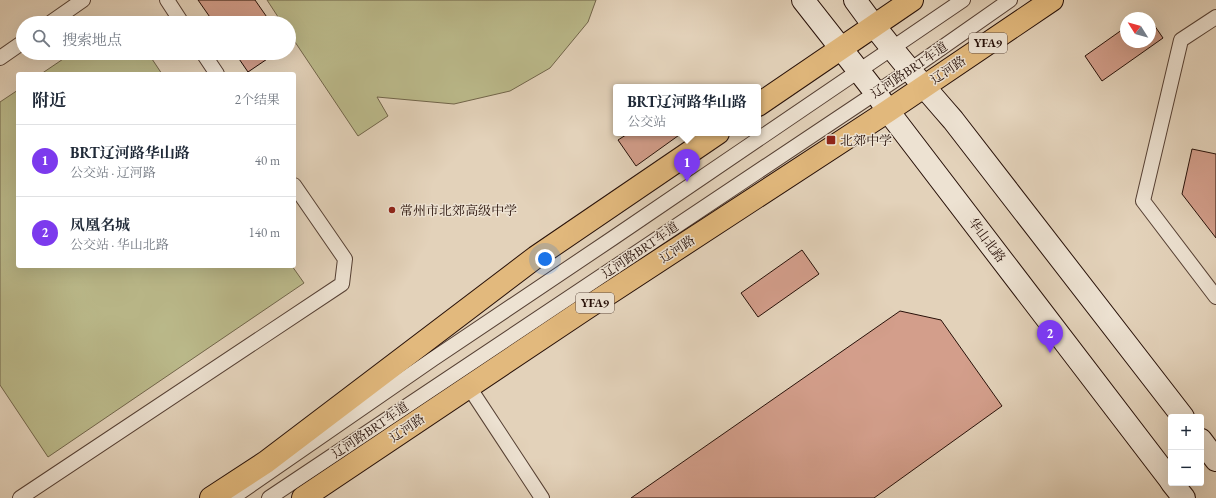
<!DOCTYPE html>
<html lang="zh">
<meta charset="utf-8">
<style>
:root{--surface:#fff;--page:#f6f6f7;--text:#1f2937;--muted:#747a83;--line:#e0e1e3;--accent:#7c3aed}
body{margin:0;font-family:"EB Garamond","Noto Serif SC",serif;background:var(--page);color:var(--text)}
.controls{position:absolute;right:12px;bottom:12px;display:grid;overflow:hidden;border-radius:4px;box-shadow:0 4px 16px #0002}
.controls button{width:36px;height:36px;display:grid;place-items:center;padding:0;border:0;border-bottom:1px solid var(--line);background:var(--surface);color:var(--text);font:20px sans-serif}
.compass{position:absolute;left:1120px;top:12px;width:36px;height:36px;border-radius:50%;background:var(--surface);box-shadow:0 4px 16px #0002;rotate:307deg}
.you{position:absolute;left:545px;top:259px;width:14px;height:14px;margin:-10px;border:3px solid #fff;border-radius:50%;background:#1a73e8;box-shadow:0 0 0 6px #1a73e833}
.badge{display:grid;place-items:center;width:26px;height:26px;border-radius:50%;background:var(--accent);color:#fff;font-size:13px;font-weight:700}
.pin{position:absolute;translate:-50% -33px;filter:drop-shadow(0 1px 2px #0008)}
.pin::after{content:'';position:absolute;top:21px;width:14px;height:12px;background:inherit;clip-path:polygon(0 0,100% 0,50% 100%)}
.popup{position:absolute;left:613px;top:84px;width:148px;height:52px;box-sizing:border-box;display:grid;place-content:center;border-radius:4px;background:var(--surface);filter:drop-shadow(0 1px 3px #0005);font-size:13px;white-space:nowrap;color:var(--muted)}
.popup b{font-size:15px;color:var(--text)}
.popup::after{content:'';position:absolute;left:50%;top:100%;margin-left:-8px;border:8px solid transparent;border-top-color:var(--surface)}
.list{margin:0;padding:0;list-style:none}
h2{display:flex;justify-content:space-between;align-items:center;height:52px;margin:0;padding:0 16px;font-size:17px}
h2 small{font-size:13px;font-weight:400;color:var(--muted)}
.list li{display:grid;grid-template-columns:26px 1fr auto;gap:12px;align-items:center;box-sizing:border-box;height:72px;padding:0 16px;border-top:1px solid var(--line)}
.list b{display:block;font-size:15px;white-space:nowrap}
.list p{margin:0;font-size:13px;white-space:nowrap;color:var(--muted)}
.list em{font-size:13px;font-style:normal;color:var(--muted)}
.icon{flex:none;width:22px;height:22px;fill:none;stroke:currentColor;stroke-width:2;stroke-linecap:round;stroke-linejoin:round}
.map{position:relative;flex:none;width:1216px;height:498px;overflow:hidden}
.search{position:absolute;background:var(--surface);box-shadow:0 4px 16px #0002;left:16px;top:16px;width:280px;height:44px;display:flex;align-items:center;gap:10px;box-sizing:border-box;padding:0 14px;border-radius:22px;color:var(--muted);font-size:15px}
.panel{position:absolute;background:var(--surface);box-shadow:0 4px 16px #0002;left:16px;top:72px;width:280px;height:196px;border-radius:4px}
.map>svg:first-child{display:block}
.green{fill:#bbba8b;stroke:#71654a}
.building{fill:#d39e8b;stroke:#271008}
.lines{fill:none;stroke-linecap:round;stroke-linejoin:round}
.service-casing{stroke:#564034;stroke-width:16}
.secondary-casing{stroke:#271008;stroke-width:24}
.primary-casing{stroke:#271008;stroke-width:24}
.service{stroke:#ede2d2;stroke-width:14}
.secondary{stroke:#ede2d2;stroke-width:22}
.primary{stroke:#e2b97d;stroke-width:22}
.poi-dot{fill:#8f2418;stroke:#ede2d2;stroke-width:1.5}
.labels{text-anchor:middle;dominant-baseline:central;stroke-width:3;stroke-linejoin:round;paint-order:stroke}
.shield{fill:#ede2d2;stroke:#624f45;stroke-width:1}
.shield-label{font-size:12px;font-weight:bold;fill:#271008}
.street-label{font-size:13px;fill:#271008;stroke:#ede2d2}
.poi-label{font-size:13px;fill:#271008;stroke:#ede2d2;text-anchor:start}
</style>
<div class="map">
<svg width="1216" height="498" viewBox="0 0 1216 498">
<rect width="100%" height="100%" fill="#e3d2ba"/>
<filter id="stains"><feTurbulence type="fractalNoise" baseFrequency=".005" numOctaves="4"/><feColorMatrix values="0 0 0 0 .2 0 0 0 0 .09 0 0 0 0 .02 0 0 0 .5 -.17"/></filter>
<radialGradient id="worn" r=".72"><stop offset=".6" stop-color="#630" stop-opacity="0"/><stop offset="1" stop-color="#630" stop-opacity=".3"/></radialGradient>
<g class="green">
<path d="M267,0H596L588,22L550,68L510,91L454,104L377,97L388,116L358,136L289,33V23H282Z"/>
<path d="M72,53H148L162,74H41Z"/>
<path d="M18,90V266H292L304,283L48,457L0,385V102Z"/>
</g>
<g class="building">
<path d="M198,0H255L271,23H214Z"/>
<path d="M1150,19L1163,38L1102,81L1085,56L1126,27V42H1150Z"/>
<path d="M235,53H276L248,72Z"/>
<path d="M629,133H682L636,166L618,140Z"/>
<path d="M1192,149L1216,154V238L1182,194Z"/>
<path d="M802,250L819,274L758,317L741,293Z"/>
<path d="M900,311L941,320L1002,406L874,498H631Z"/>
</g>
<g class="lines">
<g class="service-casing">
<g id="service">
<path d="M167,0L182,23"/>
<path d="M1216,17L1181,40L1143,201L1216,297"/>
<path d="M50,23L83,0"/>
<path d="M203,53L217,74"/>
<path d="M0,58L23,42"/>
<path d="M469,387L542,498"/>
<path d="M20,498L342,284L345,259L294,185"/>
<path d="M232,498L433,359L613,238L963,0"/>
<path d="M269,498L910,70L1010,0"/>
</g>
</g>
<g class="secondary-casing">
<g id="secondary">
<path d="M803,0L876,93L888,111L1171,481"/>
<path d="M855,0C885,42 919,81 953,120L1183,417"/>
<path d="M1201,440L1216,460"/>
<path d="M1172,483L1184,498"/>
</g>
</g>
<g class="primary-casing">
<g id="primary">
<path d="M758,105L912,0"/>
<path d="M211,498L266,462L536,257L718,133"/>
<path d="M303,498L585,309L888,111L1052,0"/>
</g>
</g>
<use href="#service" class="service"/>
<use href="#secondary" class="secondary"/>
<use href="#primary" class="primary"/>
</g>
<g class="poi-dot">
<rect x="826" y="135" width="10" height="10" rx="2"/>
<circle cx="392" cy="210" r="4"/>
</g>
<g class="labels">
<g class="shield">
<rect x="969" y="33" width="38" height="20" rx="3"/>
<rect x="576" y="293" width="38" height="20" rx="3"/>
</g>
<g class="shield-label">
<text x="988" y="43">YFA9</text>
<text x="595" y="303">YFA9</text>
</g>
<g class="street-label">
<text transform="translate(909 70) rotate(-34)">辽河路BRT车道</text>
<text transform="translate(948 70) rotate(-34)">辽河路</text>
<text transform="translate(987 240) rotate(53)">华山北路</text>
<text transform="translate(677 249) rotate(-33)">辽河路</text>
<text transform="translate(640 250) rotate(-34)">辽河路BRT车道</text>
<text transform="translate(407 428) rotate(-34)">辽河路</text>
<text transform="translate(370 430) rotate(-34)">辽河路BRT车道</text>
</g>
<g class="poi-label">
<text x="840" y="140">北郊中学</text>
<text x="400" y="210">常州市北郊高级中学</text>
</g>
</g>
<rect width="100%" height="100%" filter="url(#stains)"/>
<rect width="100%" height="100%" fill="url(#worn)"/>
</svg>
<div class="controls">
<button>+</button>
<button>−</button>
</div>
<svg class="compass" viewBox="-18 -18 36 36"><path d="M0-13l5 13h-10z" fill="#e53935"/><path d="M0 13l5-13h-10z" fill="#747a83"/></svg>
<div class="you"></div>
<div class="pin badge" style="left:687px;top:182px">1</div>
<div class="popup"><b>BRT辽河路华山路</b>公交站</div>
<div class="pin badge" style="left:1050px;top:353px">2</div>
<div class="search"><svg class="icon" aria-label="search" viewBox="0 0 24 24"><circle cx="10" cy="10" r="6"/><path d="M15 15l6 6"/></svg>搜索地点</div>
<section class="panel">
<h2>附近<small>2个结果</small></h2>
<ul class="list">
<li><span class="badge">1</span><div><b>BRT辽河路华山路</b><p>公交站 · 辽河路</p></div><em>40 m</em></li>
<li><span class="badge">2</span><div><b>凤凰名城</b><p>公交站 · 华山北路</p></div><em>140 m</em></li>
</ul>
</section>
</div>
